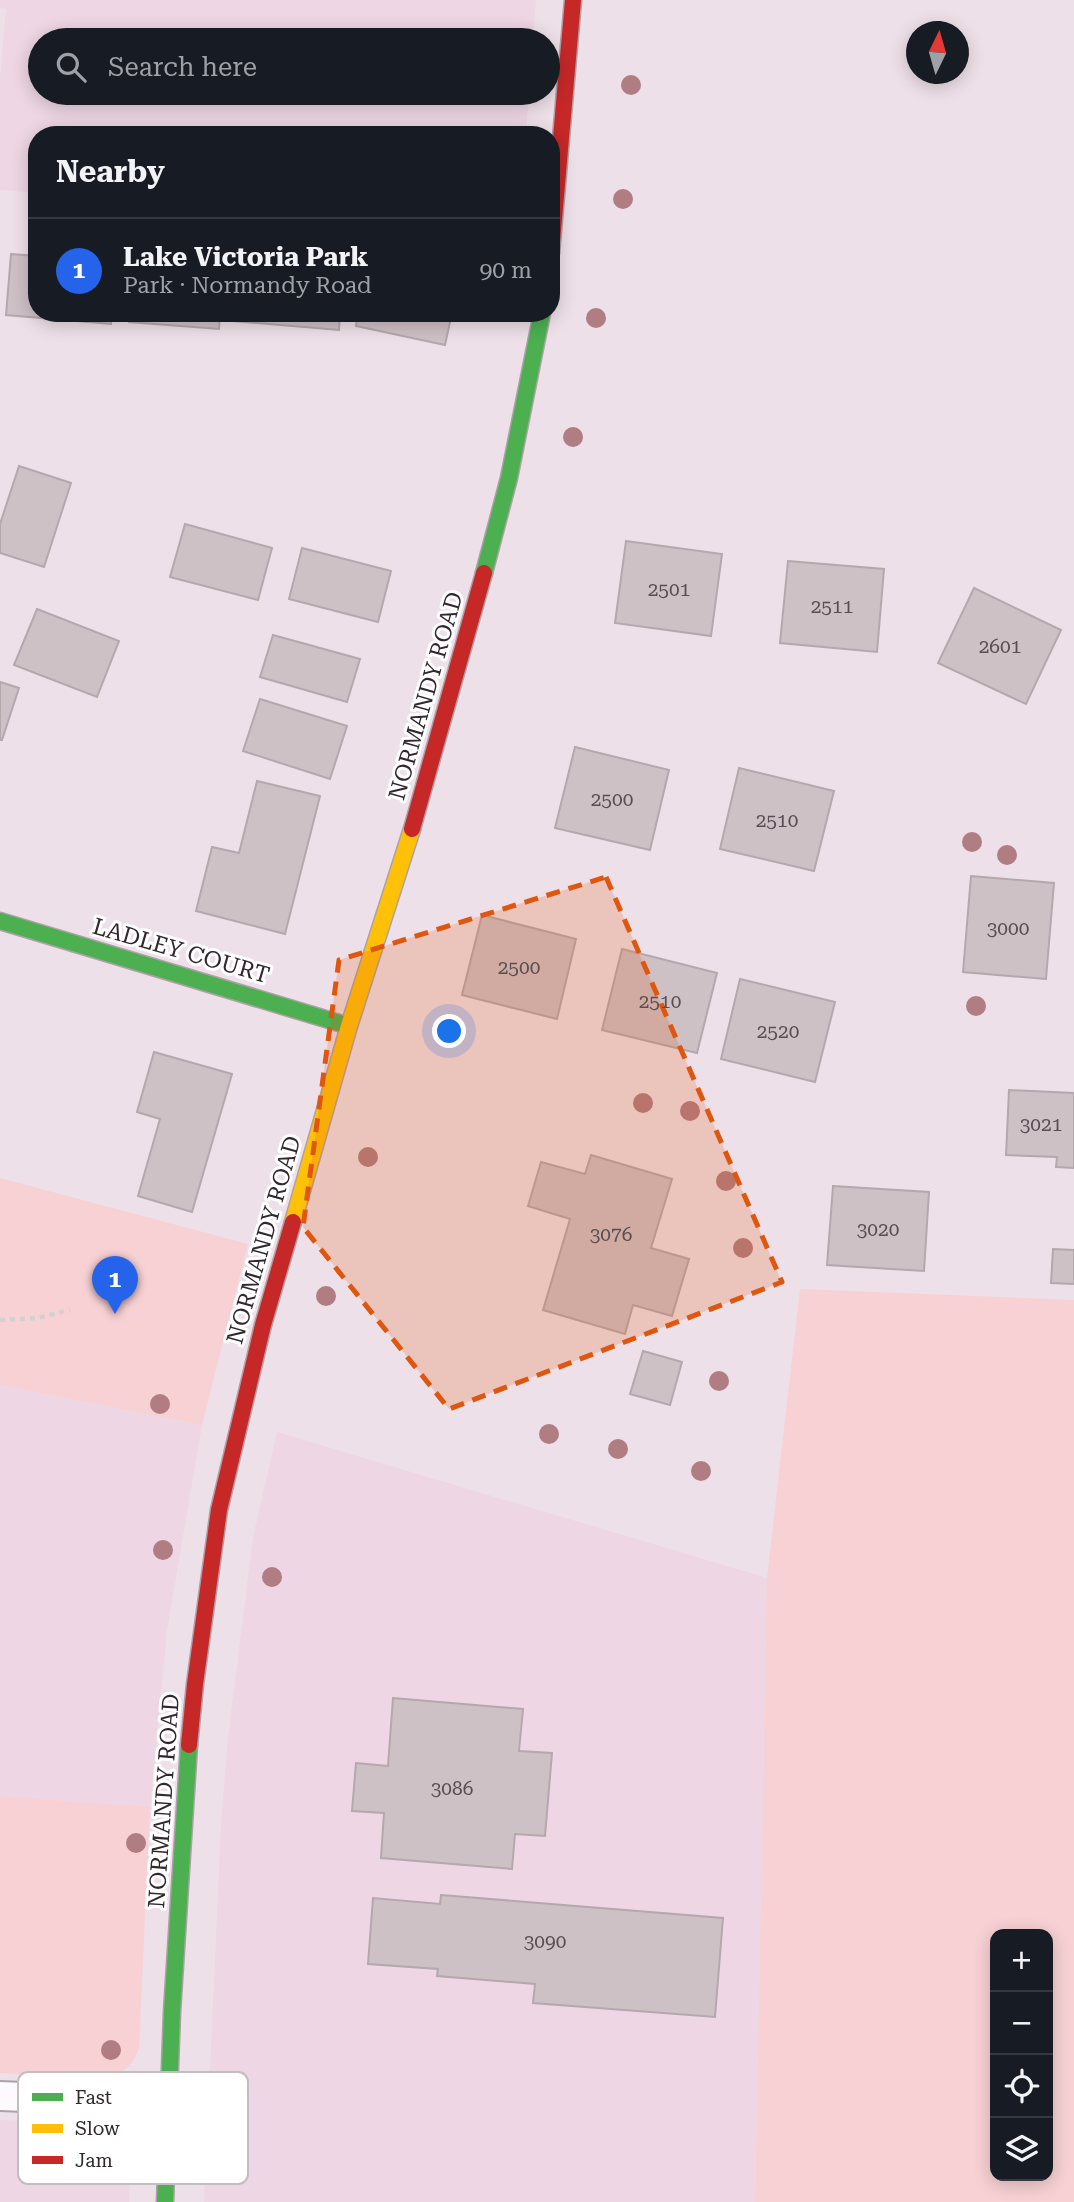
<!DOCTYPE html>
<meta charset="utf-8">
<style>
:root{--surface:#171b24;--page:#20242c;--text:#f1f3f6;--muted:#9ea1a6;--line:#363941;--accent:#2563eb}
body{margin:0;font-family:"Roboto Serif",serif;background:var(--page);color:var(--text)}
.controls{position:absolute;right:21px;bottom:21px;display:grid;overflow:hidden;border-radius:14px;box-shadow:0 4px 18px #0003}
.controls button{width:63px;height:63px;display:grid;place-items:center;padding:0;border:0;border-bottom:2px solid var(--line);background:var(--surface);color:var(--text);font:35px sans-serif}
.compass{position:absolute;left:906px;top:21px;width:63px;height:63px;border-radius:50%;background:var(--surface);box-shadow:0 4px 18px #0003;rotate:5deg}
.you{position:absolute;left:450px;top:1032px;width:24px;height:24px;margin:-18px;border:5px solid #fff;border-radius:50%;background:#1a73e8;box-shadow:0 0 0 10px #1a73e833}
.badge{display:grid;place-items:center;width:46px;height:46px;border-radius:50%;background:var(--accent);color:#fff;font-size:23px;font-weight:700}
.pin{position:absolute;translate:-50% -58px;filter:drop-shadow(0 2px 4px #0008)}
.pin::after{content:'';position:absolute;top:37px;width:24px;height:21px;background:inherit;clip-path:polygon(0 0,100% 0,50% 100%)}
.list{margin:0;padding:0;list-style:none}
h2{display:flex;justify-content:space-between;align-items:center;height:91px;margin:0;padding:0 28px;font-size:30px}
h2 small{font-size:23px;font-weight:400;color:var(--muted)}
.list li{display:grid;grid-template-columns:46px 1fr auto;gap:21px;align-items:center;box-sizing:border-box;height:105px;padding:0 28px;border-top:2px solid var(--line)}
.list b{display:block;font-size:26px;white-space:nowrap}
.list p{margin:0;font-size:23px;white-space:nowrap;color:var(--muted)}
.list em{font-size:23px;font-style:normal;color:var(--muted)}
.icon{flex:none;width:38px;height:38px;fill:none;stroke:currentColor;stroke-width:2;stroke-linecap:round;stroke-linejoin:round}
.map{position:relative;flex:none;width:1074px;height:2202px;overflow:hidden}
.search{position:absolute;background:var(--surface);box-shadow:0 4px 18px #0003;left:28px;top:28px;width:532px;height:77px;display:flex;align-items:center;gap:18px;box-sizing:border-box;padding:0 24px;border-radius:38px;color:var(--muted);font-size:26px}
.panel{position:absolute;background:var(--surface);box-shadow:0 4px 18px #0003;left:28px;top:126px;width:532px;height:196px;border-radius:28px}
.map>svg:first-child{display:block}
.built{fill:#eed6e4}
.green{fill:#f7d1d4;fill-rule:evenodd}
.building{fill:#cec1c6;stroke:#b4a8ad;stroke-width:2}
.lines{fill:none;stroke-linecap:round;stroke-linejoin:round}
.street-casing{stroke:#ada1a8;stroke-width:32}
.fast-casing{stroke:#ada1a8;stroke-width:19}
.slow-casing{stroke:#ada1a8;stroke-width:19}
.jam-casing{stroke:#ada1a8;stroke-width:19}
.path{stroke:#d4d0d2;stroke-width:4.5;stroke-dasharray:5 5;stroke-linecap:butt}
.street{stroke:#fcfafc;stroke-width:28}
.fast{stroke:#4caf50;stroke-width:16}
.slow{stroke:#ffc107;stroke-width:16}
.jam{stroke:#c62828;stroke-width:16}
.tree{fill:#b07d83}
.marked{fill:#df560e;fill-opacity:0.2;stroke:#df560e;stroke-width:5;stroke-dasharray:14 9;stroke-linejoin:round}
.labels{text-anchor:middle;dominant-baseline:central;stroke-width:6;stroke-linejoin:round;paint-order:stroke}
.number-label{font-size:19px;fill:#584e53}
.street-label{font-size:23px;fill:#31272d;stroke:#fff}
.key{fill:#fff;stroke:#c1bec0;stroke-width:2}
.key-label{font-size:19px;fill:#31272d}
</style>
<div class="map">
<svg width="1074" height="2202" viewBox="0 0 1074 2202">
<rect width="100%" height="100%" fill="#eee0e8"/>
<g class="built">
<path d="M0,0H536L533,40H40V93H529L526,135H37V193L0,190V77L6,9L0,8Z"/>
<path d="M0,1385L202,1425L167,1631L150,1807L0,1796Z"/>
<path d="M277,1432L767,1578L755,2202H204L221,1824L228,1737L253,1537Z"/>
<path d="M0,2120L104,2124L114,2127L128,2140L131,2150L129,2202H0Z"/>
</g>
<g class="green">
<path d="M0,1178L248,1244L202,1425L0,1385Z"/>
<path d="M800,1289L1074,1300V2202H755L767,1578ZM995,1934H1048V2176H995Z"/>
<path d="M0,1796L150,1807L139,2049L132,2063L115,2079L0,2073Z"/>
</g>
<g class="building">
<path d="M11,254L37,256V313H112L111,324L6,315Z"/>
<path d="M129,313H220L219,329L129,322Z"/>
<path d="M233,313H340L339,330L233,321Z"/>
<path d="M358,313H452L445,345L356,326Z"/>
<path d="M19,466L71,483L44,567L0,553V524Z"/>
<path d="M185,524L272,548L258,600L170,577Z"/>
<path d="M626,541L722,554L711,636L615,623Z"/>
<path d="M302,548L391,571L378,622L289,599Z"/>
<path d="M788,561L884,569L877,652L780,643Z"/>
<path d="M974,588L1061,630L1026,704L938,663Z"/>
<path d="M37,609L119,641L97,697L14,665Z"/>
<path d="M273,635L360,659L347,702L260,677Z"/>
<path d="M0,682L19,688L2,740H0Z"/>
<path d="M260,699L347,726L330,779L243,751Z"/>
<path d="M575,747L669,770L650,850L555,828Z"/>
<path d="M739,768L834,791L814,871L720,849Z"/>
<path d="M257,781L320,796L285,934L196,911L212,847L239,853Z"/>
<path d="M971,876L1054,883L1046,979L963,972Z"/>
<path d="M482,915L576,939L557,1019L462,995Z"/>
<path d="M622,949L717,973L697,1053L602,1030Z"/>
<path d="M740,979L835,1002L815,1082L721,1059Z"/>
<path d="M154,1052L232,1074L192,1212L138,1196L160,1119L137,1112Z"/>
<path d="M1009,1090L1074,1093V1168L1056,1167L1057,1157L1006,1155Z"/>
<path d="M591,1155L672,1179L651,1248L689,1259L672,1316L633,1305L625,1334L543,1310L570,1219L528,1206L541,1162L585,1174Z"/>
<path d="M833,1186L929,1192L924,1271L827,1265Z"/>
<path d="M1053,1249L1074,1250V1284L1051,1283Z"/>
<path d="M643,1351L682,1362L670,1405L630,1394Z"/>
<path d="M393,1698L523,1709L519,1751L552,1753L545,1836L515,1834L512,1869L381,1858L384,1813L352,1811L356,1763L388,1766Z"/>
<path d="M441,1895L723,1918L715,2017L533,2003L535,1984L437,1976L438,1969L368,1964L373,1898L440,1904Z"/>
</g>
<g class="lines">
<g class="street-casing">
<path id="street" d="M0,2096L168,2103"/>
</g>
<g class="fast-casing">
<g id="fast">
<path d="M484,573L509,478L542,313"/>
<path d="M0,921L349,1026"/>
<path d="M165,2202L172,2012L189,1745"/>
</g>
</g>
<g class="slow-casing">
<path id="slow" d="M293,1222L349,1026L412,829"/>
</g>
<g class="jam-casing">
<g id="jam">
<path d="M551,253L573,0"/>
<path d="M412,829L484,573"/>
<path d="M189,1745L195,1684L219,1510L263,1325L293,1222"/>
</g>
</g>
<path class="path" d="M0,1320L37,1318L70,1310"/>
<use href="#street" class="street"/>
<use href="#fast" class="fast"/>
<use href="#slow" class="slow"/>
<use href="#jam" class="jam"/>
</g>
<g class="tree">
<circle cx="631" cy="85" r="10"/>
<circle cx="623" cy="199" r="10"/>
<circle cx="596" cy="318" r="10"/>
<circle cx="573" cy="437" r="10"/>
<circle cx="972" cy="842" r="10"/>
<circle cx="1007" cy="855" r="10"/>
<circle cx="976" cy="1006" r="10"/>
<circle cx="643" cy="1103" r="10"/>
<circle cx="690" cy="1111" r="10"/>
<circle cx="368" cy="1157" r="10"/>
<circle cx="726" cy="1181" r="10"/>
<circle cx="743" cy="1248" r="10"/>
<circle cx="326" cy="1296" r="10"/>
<circle cx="719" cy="1381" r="10"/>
<circle cx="160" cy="1404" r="10"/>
<circle cx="549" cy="1434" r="10"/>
<circle cx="618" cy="1449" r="10"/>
<circle cx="701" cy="1471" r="10"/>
<circle cx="163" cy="1550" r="10"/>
<circle cx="272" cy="1577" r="10"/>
<circle cx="136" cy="1843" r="10"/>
<circle cx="111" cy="2050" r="10"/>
</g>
<path class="marked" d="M606,877L782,1282L449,1409L303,1227L339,960Z"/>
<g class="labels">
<g class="number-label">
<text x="669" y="589">2501</text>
<text x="832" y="606">2511</text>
<text x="1000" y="646">2601</text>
<text x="612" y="799">2500</text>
<text x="777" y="820">2510</text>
<text x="1008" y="928">3000</text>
<text x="519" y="967">2500</text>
<text x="660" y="1001">2510</text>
<text x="778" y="1031">2520</text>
<text x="1041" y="1124">3021</text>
<text x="878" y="1229">3020</text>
<text x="611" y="1234">3076</text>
<text x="452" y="1788">3086</text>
<text x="545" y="1941">3090</text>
</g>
<g class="street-label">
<text transform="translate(426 696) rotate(-74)">NORMANDY ROAD</text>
<text transform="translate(181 951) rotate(16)">LADLEY COURT</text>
<text transform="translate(264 1240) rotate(-74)">NORMANDY ROAD</text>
<text transform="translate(164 1801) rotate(-86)">NORMANDY ROAD</text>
</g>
</g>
<rect x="18" y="2072" width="230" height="112" rx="10" class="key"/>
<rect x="32" y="2093" width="31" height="8" fill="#4caf50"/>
<rect x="32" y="2124" width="31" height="9" fill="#ffc107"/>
<rect x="32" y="2156" width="31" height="8" fill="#c62828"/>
<g class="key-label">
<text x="75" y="2104">Fast</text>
<text x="75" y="2135">Slow</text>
<text x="75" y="2167">Jam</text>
</g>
</svg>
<div class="controls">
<button>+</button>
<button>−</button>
<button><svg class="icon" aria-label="locate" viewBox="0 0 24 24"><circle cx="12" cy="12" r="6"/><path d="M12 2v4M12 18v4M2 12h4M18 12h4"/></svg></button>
<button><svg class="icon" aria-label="layers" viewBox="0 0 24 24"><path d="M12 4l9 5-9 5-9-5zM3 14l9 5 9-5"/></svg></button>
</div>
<svg class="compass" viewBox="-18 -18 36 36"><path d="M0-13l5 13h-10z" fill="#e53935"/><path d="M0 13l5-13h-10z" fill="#9ea1a6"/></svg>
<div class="you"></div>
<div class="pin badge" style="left:115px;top:1314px">1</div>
<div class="search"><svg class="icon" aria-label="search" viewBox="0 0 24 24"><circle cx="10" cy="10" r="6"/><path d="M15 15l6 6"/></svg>Search here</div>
<section class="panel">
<h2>Nearby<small></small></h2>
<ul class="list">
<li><span class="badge">1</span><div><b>Lake Victoria Park</b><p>Park · Normandy Road</p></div><em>90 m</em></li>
</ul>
</section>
</div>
